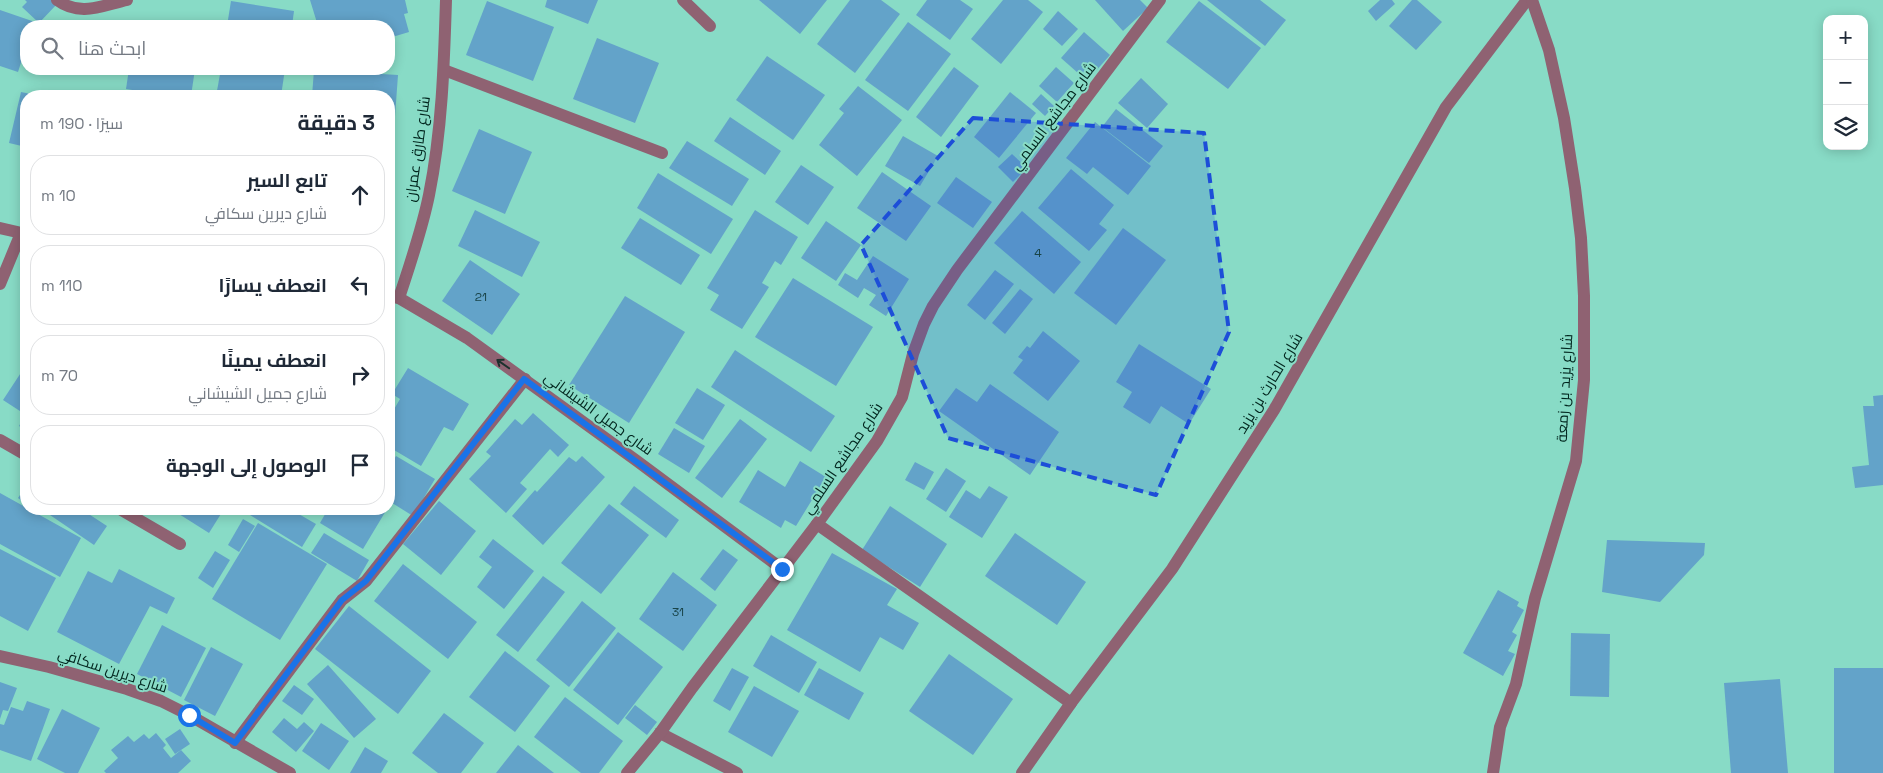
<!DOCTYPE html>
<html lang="ar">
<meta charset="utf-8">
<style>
:root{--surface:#fff;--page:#f2f2f3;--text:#1f2937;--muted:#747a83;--line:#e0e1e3}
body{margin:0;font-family:"Space Grotesk",Cairo,sans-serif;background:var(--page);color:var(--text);direction:rtl}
.controls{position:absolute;right:15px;top:15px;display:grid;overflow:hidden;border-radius:10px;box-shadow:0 2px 12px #0003}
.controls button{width:45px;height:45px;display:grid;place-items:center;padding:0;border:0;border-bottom:1px solid var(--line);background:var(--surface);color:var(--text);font:25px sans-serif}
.stop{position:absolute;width:15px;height:15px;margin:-11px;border:4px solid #1a73e8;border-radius:50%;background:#fff}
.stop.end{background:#1a73e8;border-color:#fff;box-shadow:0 1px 5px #0008}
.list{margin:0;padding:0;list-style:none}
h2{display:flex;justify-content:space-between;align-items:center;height:65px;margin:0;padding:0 20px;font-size:21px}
h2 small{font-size:16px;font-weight:400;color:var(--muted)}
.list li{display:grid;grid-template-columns:32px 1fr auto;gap:15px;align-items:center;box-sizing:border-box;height:80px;margin:0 10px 10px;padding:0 10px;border:1px solid var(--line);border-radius:20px}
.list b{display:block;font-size:19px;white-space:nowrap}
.list p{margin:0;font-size:16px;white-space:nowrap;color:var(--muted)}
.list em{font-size:16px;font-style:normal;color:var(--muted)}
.icon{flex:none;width:28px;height:28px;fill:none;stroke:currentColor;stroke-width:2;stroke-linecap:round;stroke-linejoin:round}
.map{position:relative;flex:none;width:1883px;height:773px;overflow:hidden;direction:ltr}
.search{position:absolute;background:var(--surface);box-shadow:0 2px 12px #0003;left:20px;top:20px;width:375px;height:55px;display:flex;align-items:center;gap:12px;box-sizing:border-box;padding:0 18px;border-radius:20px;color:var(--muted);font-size:19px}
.panel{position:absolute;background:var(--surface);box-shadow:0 2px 12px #0003;left:20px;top:90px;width:375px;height:425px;border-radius:20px;direction:rtl}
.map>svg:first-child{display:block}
.building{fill:#63a3c9}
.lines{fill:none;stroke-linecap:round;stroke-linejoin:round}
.minor{stroke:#8f6272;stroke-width:12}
.oneway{stroke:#1d312e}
.route{stroke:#1a73e8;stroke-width:6}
.marked{fill:#1d4ed8;fill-opacity:0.2;stroke:#1d4ed8;stroke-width:4;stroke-dasharray:10 6;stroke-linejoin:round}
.labels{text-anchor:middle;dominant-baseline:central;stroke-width:4;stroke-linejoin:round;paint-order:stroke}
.number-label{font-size:12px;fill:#194448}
.street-label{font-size:15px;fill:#00251d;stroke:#88dbc6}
</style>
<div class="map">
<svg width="1883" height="773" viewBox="0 0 1883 773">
<rect width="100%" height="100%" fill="#88dbc6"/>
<g class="building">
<path d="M25,0H52L57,4L39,23L22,7L27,2Z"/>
<path d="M310,0H405L408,13L404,14L409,32L389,38V26H318Z"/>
<path d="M547,0H598L588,24L545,7Z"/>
<path d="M759,0H827L800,34Z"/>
<path d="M850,0H881L900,14L855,73L817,44Z"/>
<path d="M927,0H960L973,9L950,40L916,15Z"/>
<path d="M1003,0H1028L1043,12L1001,64L971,39Z"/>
<path d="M1095,0H1140L1148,8L1123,31Z"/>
<path d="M1207,0H1260L1286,20L1265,46Z"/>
<path d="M1380,0H1392L1395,4L1376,21L1368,11Z"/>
<path d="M1412,0H1417L1442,22L1416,50L1389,26Z"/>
<path d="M231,1L294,11L292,26H227Z"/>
<path d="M487,1L554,27L533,81L466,55Z"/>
<path d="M1199,1L1261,48L1228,89L1166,42Z"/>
<path d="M0,10L35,22L33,26H26V47L18,72L0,66Z"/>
<path d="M1058,11L1078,29L1062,46L1043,29Z"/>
<path d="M908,22L951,54L908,111L865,80Z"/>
<path d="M1084,32L1110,55L1087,81L1061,58Z"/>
<path d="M597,38L659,63L635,123L573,99Z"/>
<path d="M767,56L825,95L793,140L736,100Z"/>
<path d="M954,67L979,86L941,137L916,117Z"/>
<path d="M1056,67L1074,83L1057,102L1039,86Z"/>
<path d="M129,69H195L191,96H170L126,89Z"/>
<path d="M221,69H285L281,96H216Z"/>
<path d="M314,70L398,75L394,130H389V96H365V95L342,93L341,96H312Z"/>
<path d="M1141,78L1168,104L1147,128L1118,103Z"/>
<path d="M858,86L902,120L857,176L819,145L844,113L839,109Z"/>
<path d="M21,92L36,95L26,96V147L9,143Z"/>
<path d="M1010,92L1036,113L999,158L974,137Z"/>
<path d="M1041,94L1054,106L1045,116L1032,104Z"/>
<path d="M1116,109L1163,146L1149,163L1102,127Z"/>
<path d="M730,117L781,151L765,175L714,141Z"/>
<path d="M1095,122L1151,166L1128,195L1093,167L1087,174L1066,158Z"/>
<path d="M479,129L532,152L505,214L452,191Z"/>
<path d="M903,136L938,156L920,186L885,166Z"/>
<path d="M687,141L749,179L732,206L669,168Z"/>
<path d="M1012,154L1027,168L1013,182L998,167Z"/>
<path d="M801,165L834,187L808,225L775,202Z"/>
<path d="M1071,169L1114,205L1099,224L1107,230L1089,251L1038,208Z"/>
<path d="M882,172L931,206L906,241L857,208Z"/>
<path d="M658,173L733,219L711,254L637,208Z"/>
<path d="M956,177L992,202L973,228L937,203Z"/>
<path d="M475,210L540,242L522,277L458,246Z"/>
<path d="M755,210L798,237L781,265L775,261L762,283L769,287L742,329L710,310L719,295L707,288Z"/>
<path d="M1022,211L1081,262L1054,294L994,243Z"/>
<path d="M640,218L700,255L681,285L621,248Z"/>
<path d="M826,221L861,245L836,281L801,258Z"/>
<path d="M1123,228L1166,260L1116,325L1074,293Z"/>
<path d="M873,256L909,279L886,316L869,305L876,295L864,288L858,298L838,285L845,273L857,280Z"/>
<path d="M470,260L520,294L492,335L442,301Z"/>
<path d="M995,270L1014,284L985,320L967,305Z"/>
<path d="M793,278L873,327L836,386L755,337Z"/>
<path d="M1020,289L1033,299L1005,334L992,323Z"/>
<path d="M625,296L685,332L629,423L569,385Z"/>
<path d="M1043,331L1080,361L1048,401L1013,373L1023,360L1018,357L1027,346L1030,348Z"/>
<path d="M1139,344L1211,389L1189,424L1161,406L1150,424L1123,407L1132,392L1116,382Z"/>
<path d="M735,350L835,416L811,452L711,387Z"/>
<path d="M24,368L26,370V408L23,413L3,400Z"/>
<path d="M408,368L469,404L453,431L444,427L421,466L389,447V418L400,399L392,394Z"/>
<path d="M990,384L1059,432L1030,475L939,411L956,388L977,402Z"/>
<path d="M697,388L725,405L703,440L675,423Z"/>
<path d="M1883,395V485L1855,488L1852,467L1869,465L1863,406H1874L1873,396Z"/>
<path d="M533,413L569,445L558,457L550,449L520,483L527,489L506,513L469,479L491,456L486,452L515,419L522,425Z"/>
<path d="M26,414V430L19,426Z"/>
<path d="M740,419L767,439L722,498L695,478Z"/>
<path d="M674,428L705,446L689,473L658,454Z"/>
<path d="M396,456L435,479L413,516L389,501V468Z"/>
<path d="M582,456L605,477L543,545L512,516L535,490L537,492L569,457L576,462Z"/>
<path d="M800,461L826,477L796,526L785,520L781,528L739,502L758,470L785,487Z"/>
<path d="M915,462L934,472L924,490L905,480Z"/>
<path d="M946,468L966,481L946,512L926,499Z"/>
<path d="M26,486V504L18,498Z"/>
<path d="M634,486L679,520L666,538L620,504Z"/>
<path d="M989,486L1008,497L982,538L949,517L966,490L980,499Z"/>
<path d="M0,493L81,538L60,577L0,544Z"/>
<path d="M439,501L476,531L441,575L403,544Z"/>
<path d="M609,504L649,535L601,594L561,563Z"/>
<path d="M890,506L947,544L920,587L862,550Z"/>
<path d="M54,509H81L107,526L94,545L50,515Z"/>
<path d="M171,509H224L209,533Z"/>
<path d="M243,509H290L316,524L302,547L242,510Z"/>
<path d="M328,509H387L363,549L320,523Z"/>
<path d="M243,519L255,526L239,552L228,545Z"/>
<path d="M258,523L327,564L280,640L212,599Z"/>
<path d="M324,533L369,560L357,581L311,553Z"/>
<path d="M1015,533L1086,582L1057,625L985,576Z"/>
<path d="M493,539L534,571L504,609L477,587L492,567L479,557Z"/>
<path d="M1607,540L1705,543L1704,555L1660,602L1602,592Z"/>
<path d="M0,549L56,578L28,631L0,616Z"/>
<path d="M723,549L738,560L715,591L700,579Z"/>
<path d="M215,551L230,560L213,588L198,578Z"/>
<path d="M832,553L897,589L887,605L919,623L903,650L880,637L860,672L787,630Z"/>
<path d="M403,564L477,622L448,659L374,601Z"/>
<path d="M119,569L175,598L167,614L150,606L119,664L57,632L88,571L112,583Z"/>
<path d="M673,572L717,605L683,651L639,619Z"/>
<path d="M543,576L565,592L518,652L496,635Z"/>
<path d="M1498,590L1519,602L1517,606L1524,610L1512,632L1517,635L1508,651L1515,654L1503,676L1463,653Z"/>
<path d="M582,601L616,628L569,687L536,660Z"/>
<path d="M349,606L431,671L398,714L315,649Z"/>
<path d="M162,625L206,648L181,697L137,674Z"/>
<path d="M618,632L663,667L618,725L573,690Z"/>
<path d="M1571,633L1610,634L1609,697L1570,696Z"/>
<path d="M771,635L817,662L799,693L753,666Z"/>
<path d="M211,647L243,664L215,716L184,700Z"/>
<path d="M505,651L550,686L515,732L469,697Z"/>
<path d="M949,654L1013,699L973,755L909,711Z"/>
<path d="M328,665L376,719L354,738L307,684Z"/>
<path d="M732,668L749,677L730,711L713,701Z"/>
<path d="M819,668L864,693L849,720L804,695Z"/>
<rect x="1834" y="668" width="49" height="105"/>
<path d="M1780,679L1788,773H1731L1724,683Z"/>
<path d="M0,682L17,688L8,711L3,710L0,719Z"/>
<path d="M294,685L314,699L302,715L282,701Z"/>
<path d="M754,686L799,711L772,757L728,732Z"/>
<path d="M565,697L623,741L599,773H581L534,737Z"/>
<path d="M27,701L50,709L31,761L0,750V724L4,725L11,707L23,711Z"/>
<path d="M635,705L657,722L647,735L625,718Z"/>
<path d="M62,709L100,728L78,773H65L37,759Z"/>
<path d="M444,713L484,743L461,773H438L412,753Z"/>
<path d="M284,718L297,729L304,722L314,731L296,752L272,732Z"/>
<path d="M321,723L349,741L329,770L302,751Z"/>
<path d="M180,729L190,744L175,754L165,739Z"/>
<path d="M156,733L166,745L163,748L171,758L181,750L191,761L178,773H106L104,771L118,758L111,750L128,736L134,742L144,734L149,739Z"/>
<path d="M518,745L554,773H496Z"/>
<path d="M365,747L388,761L381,773H350Z"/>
</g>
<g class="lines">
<g class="minor">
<path d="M57,0C80,17 101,6 127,0"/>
<path d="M683,0L710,26"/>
<path d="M444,70L662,153"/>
<path d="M0,228L26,234"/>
<path d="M0,284L21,233"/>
<path d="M389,296L399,298L467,338L637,461L782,569"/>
<path d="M399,298C410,264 422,230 429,195C442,131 444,65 446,0"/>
<path d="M0,440L26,455"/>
<path d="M120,509L180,544"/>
<path d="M817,524L1071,703"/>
<path d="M0,656L49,667L127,689L161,701L189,715L290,773"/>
<path d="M660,733L737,773"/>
<path d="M235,743L342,600L366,581L525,379"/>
<path d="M627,773L660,733L692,688L817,524L877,441L902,397L913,354L924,324L933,306L957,270L1160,0"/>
<path d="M1022,773L1071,703L1172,569L1274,410L1446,107L1527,0"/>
<path d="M1493,773L1500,727L1516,684L1535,598L1576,461L1584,380V296L1581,238L1575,188L1564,118L1549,50L1532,0"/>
</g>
</g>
<defs><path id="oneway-shaft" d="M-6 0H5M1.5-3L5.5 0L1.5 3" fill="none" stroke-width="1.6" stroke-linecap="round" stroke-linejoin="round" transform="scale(1.25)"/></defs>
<use class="oneway" href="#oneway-shaft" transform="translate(503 364) rotate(-145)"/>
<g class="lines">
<path class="route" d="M189,715L235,743L342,600L366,581L524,379L782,569"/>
</g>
<path class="marked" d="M973,118L1204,133L1229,332L1156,495L948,438L861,245Z"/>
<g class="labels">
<g class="number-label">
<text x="1038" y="253">4</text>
<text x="481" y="297">21</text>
<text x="678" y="612">31</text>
</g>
<g class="street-label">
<text transform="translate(1053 116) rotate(-53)">شارع مجاشع السلمي</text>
<text transform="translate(417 149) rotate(-82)">شارع طارق عمران</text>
<text transform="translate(1269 383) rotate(-59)">شارع الحارث بن يزيد</text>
<text transform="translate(1564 388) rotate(-87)">شارع يزيد بن زمعة</text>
<text transform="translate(599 413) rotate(36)">شارع جميل الشيشاني</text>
<text transform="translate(842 458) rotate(-56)">شارع مجاشع السلمي</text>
<text transform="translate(113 670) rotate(18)">شارع ديرين سكافي</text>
</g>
</g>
</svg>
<div class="controls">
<button>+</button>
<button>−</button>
<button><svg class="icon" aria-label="layers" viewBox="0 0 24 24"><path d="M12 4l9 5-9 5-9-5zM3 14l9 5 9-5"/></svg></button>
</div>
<div class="stop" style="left:189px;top:715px"></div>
<div class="stop end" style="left:782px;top:569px"></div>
<div class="search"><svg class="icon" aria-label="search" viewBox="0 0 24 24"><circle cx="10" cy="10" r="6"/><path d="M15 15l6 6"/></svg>ابحث هنا</div>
<section class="panel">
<h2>3 دقيقة<small>سيرًا · 190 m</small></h2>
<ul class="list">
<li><svg class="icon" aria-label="ahead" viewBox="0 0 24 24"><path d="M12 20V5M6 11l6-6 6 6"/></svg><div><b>تابع السير</b><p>شارع ديرين سكافي</p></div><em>10 m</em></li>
<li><svg class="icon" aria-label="left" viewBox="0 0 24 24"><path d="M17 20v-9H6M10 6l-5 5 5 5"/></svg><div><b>انعطف يسارًا</b></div><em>110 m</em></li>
<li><svg class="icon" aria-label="right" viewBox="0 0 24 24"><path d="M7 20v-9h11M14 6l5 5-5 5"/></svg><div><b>انعطف يمينًا</b><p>شارع جميل الشيشاني</p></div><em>70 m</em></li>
<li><svg class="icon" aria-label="arrive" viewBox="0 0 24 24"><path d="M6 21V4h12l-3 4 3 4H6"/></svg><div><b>الوصول إلى الوجهة</b></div></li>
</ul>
</section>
</div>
